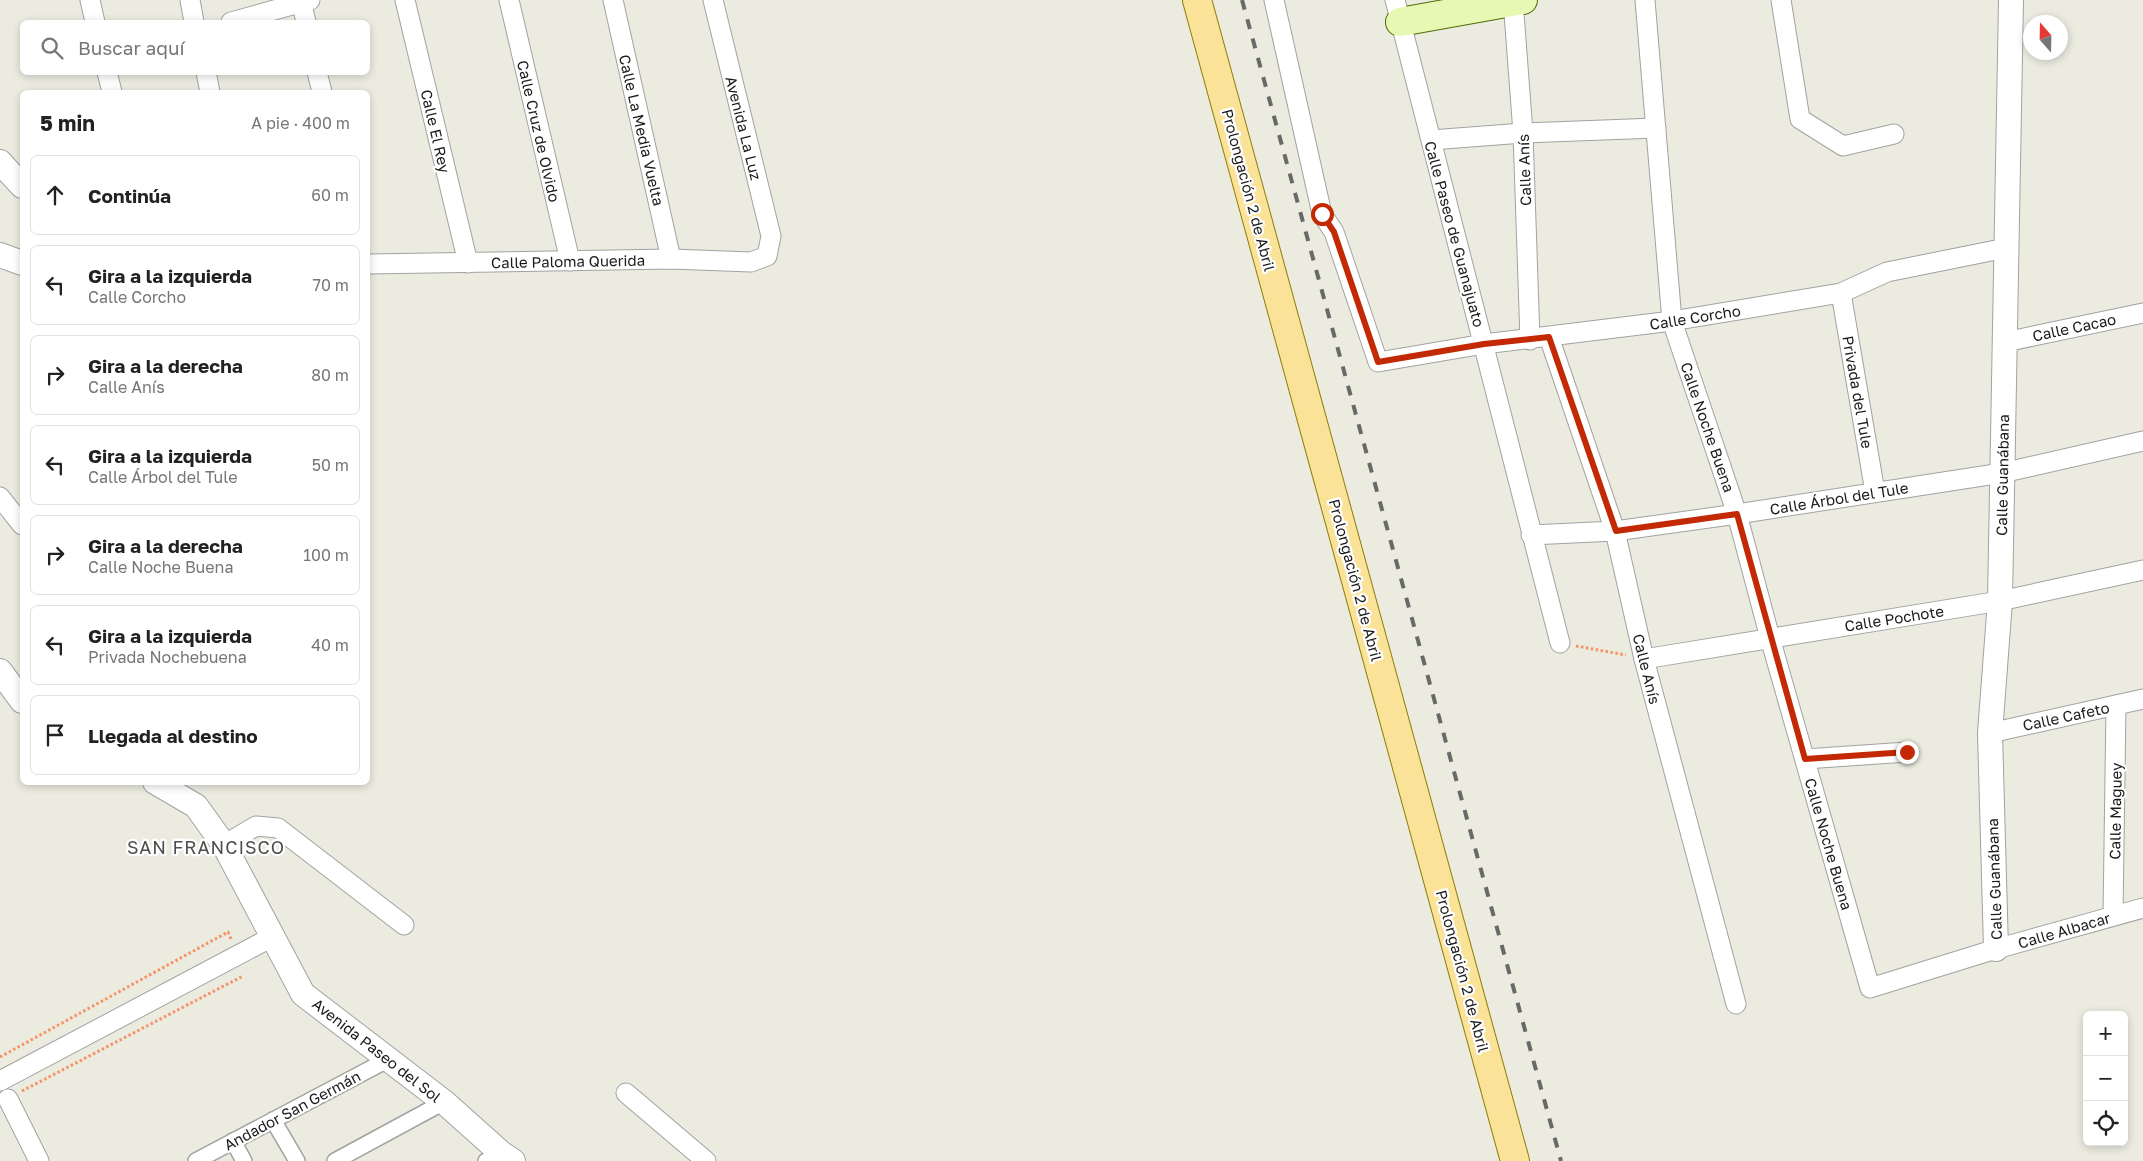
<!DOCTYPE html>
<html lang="es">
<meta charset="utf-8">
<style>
:root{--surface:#fff;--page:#f6f6f6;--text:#222;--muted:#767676;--line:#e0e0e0}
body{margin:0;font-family:"Golos Text",sans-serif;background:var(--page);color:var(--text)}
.controls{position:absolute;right:15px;bottom:15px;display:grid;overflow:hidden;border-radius:8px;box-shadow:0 2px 8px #0003}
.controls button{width:45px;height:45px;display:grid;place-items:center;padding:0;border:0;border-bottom:1px solid var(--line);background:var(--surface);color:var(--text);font:25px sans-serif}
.compass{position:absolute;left:2023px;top:15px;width:45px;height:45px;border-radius:50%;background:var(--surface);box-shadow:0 2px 8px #0003;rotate:340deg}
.stop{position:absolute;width:15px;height:15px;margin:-11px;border:4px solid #c22904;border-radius:50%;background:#fff}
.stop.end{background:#c22904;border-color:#fff;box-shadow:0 1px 5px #0008}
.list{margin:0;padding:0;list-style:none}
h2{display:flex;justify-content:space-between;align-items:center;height:65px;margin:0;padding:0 20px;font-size:21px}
h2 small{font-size:16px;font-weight:400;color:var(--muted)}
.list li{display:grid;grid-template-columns:32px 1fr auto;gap:15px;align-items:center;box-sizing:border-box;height:80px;margin:0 10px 10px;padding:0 10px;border:1px solid var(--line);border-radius:8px}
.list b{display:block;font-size:19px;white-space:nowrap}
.list p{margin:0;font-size:16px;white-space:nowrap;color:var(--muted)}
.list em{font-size:16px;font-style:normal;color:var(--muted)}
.icon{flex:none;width:28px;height:28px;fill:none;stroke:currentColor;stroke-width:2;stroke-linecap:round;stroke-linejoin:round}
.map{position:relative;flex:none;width:2143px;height:1161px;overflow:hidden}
.search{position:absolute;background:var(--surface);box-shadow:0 2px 8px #0003;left:20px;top:20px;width:350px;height:55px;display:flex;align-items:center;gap:12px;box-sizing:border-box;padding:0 18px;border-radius:8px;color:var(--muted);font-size:19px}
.panel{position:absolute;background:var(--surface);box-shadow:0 2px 8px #0003;left:20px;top:90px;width:350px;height:695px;border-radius:8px}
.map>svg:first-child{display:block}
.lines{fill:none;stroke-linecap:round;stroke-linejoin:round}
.pedestrian-casing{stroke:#a2a2a2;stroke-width:18}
.minor-casing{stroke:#a2a2a2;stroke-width:21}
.tertiary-casing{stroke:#a2a2a2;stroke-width:26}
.secondary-casing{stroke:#4e6d06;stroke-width:30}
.primary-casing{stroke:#8f7c03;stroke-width:30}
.path{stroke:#f79267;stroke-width:3;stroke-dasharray:2.5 2.5;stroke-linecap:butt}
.pedestrian{stroke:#fff;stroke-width:15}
.minor{stroke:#fff;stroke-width:19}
.tertiary{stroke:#fff;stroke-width:24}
.secondary{stroke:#e7f8b3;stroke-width:28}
.primary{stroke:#fae398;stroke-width:28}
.rail{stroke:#696969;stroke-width:4;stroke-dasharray:10 10;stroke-linecap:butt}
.route{stroke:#c22904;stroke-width:6}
.labels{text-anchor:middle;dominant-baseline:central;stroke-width:4.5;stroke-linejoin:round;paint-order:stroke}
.street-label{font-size:15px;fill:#1b1b1b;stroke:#fff}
.quarter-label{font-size:18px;letter-spacing:1px;fill:#4e4e4e;stroke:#fff}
</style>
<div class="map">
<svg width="2143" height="1161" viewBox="0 0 2143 1161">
<rect width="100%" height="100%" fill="#ecebe0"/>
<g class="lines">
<g class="pedestrian-casing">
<g id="pedestrian">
<path d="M273,1120L297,1161"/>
<path d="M233,1141L244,1161"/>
<path d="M196,1161L389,1059"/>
<path d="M335,1161L444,1102"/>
<path d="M486,1161L501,1153"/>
</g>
</g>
<g class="minor-casing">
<g id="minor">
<path d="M90,0L95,22"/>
<path d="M190,0L194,22"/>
<path d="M301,0L306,22"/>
<path d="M405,0L468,263"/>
<path d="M509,0L570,261"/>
<path d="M613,0L671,259"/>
<path d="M1274,0L1322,214L1334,232L1378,362L1484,344L1672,321L1841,293L1887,272L2006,248"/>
<path d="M1395,0L1560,643"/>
<path d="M1513,0L1523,133L1530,340"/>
<path d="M1645,0L1672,321L1737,514L1770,638L1870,988L1996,949L2143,908"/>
<path d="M1781,0L1800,119L1843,146L1894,134"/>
<path d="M231,22L310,0"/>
<path d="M107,72L112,92"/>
<path d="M206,72L210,92"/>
<path d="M317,72L322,92"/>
<path d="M1431,140L1523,133L1656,128"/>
<path d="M368,264L671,259L751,262L767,256L771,236L713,0"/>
<path d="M1841,293L1875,492"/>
<path d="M1549,337L1615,531L1644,659L1736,1004"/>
<path d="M2005,342L2143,313"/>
<path d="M0,497L22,525"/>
<path d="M1531,535L1615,531L1737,514L2002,473L2143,441"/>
<path d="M1644,659L2000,601L2143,570"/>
<path d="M1990,733L2143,699"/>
<path d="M1805,759L1907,752"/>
<path d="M224,845L256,826L278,828L404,925"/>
<path d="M2113,916L2116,705"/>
<path d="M0,1081L272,937"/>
<path d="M626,1093L706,1161"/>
<path d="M8,1099L39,1161"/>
</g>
</g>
<g class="tertiary-casing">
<g id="tertiary">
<path d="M0,162L22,186"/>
<path d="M0,255L22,263"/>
<path d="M0,671L22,701"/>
<path d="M155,782L196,806L224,845L303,994L444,1102L501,1153L513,1161"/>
<path d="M1996,949L1990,733L2000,601L2011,0"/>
</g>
</g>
<g class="secondary-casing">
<path id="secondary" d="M1400,22L1523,0"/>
</g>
<g class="primary-casing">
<path id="primary" d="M1197,0L1515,1161"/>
</g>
<g class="path">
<path d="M1576,646L1626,655"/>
<path d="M0,1057L228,932L231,939"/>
<path d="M22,1091L243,976"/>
</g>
<use href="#pedestrian" class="pedestrian"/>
<use href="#minor" class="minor"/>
<use href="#tertiary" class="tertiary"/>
<use href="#secondary" class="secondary"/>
<use href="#primary" class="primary"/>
<path class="rail" d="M1242,0L1561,1161"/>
</g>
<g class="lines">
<path class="route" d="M1322,214L1334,232L1378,362L1484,344L1549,337L1616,531L1737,514L1805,759L1907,752"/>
</g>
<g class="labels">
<g class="street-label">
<text transform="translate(744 128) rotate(76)">Avenida La Luz</text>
<text transform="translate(642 130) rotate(77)">Calle La Media Vuelta</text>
<text transform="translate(436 131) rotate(77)">Calle El Rey</text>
<text transform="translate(539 131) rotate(77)">Calle Cruz de Olvido</text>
<text transform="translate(1524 170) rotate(-92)">Calle Anís</text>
<text transform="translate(1249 190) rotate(75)">Prolongación 2 de Abril</text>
<text transform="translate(1455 234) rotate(75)">Calle Paseo de Guanajuato</text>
<text transform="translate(568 261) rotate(-1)">Calle Paloma Querida</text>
<text transform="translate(1695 317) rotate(-9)">Calle Corcho</text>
<text transform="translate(2074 327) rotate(-12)">Calle Cacao</text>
<text transform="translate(1858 392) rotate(80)">Privada del Tule</text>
<text transform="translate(1708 427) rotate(71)">Calle Noche Buena</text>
<text transform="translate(2002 475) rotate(-89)">Calle Guanábana</text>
<text transform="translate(1839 498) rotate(-9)">Calle Árbol del Tule</text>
<text transform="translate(1356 580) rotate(75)">Prolongación 2 de Abril</text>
<text transform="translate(1894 618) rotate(-9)">Calle Pochote</text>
<text transform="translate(1647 669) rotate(76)">Calle Anís</text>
<text transform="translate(2066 716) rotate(-12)">Calle Cafeto</text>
<text transform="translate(2115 811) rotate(-89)">Calle Maguey</text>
<text transform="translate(1829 844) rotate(74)">Calle Noche Buena</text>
<text transform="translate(1994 879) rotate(-92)">Calle Guanábana</text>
<text transform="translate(2064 930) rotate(-16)">Calle Albacar</text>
<text transform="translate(1463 971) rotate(75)">Prolongación 2 de Abril</text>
<text transform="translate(377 1050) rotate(38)">Avenida Paseo del Sol</text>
<text transform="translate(292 1110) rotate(-28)">Andador San Germán</text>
</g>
<g class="quarter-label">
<text x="206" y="847">SAN FRANCISCO</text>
</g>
</g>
</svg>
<div class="controls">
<button>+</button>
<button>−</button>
<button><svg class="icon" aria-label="locate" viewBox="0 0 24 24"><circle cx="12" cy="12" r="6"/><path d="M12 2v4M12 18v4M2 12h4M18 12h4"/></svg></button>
</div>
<svg class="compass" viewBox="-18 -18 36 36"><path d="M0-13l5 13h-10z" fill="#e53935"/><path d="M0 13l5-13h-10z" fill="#767676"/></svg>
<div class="stop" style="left:1322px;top:214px"></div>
<div class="stop end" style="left:1907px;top:752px"></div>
<div class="search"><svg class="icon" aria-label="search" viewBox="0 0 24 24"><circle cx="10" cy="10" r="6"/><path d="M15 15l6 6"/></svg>Buscar aquí</div>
<section class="panel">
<h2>5 min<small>A pie · 400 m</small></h2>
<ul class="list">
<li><svg class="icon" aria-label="ahead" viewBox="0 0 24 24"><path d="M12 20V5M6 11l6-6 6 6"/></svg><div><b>Continúa</b></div><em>60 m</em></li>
<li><svg class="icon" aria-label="left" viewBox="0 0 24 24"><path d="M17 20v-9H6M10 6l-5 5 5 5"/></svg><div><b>Gira a la izquierda</b><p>Calle Corcho</p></div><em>70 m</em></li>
<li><svg class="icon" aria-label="right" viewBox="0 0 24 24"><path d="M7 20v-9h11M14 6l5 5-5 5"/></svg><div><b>Gira a la derecha</b><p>Calle Anís</p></div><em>80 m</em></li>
<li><svg class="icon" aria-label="left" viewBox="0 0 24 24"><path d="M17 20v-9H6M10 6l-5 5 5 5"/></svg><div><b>Gira a la izquierda</b><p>Calle Árbol del Tule</p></div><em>50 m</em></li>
<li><svg class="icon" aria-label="right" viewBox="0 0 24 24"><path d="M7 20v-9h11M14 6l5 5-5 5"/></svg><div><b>Gira a la derecha</b><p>Calle Noche Buena</p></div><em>100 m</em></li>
<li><svg class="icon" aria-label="left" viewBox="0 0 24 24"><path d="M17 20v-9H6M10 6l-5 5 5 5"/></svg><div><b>Gira a la izquierda</b><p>Privada Nochebuena</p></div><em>40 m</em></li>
<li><svg class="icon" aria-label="arrive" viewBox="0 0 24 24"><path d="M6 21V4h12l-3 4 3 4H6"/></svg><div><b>Llegada al destino</b></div></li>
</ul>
</section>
</div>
